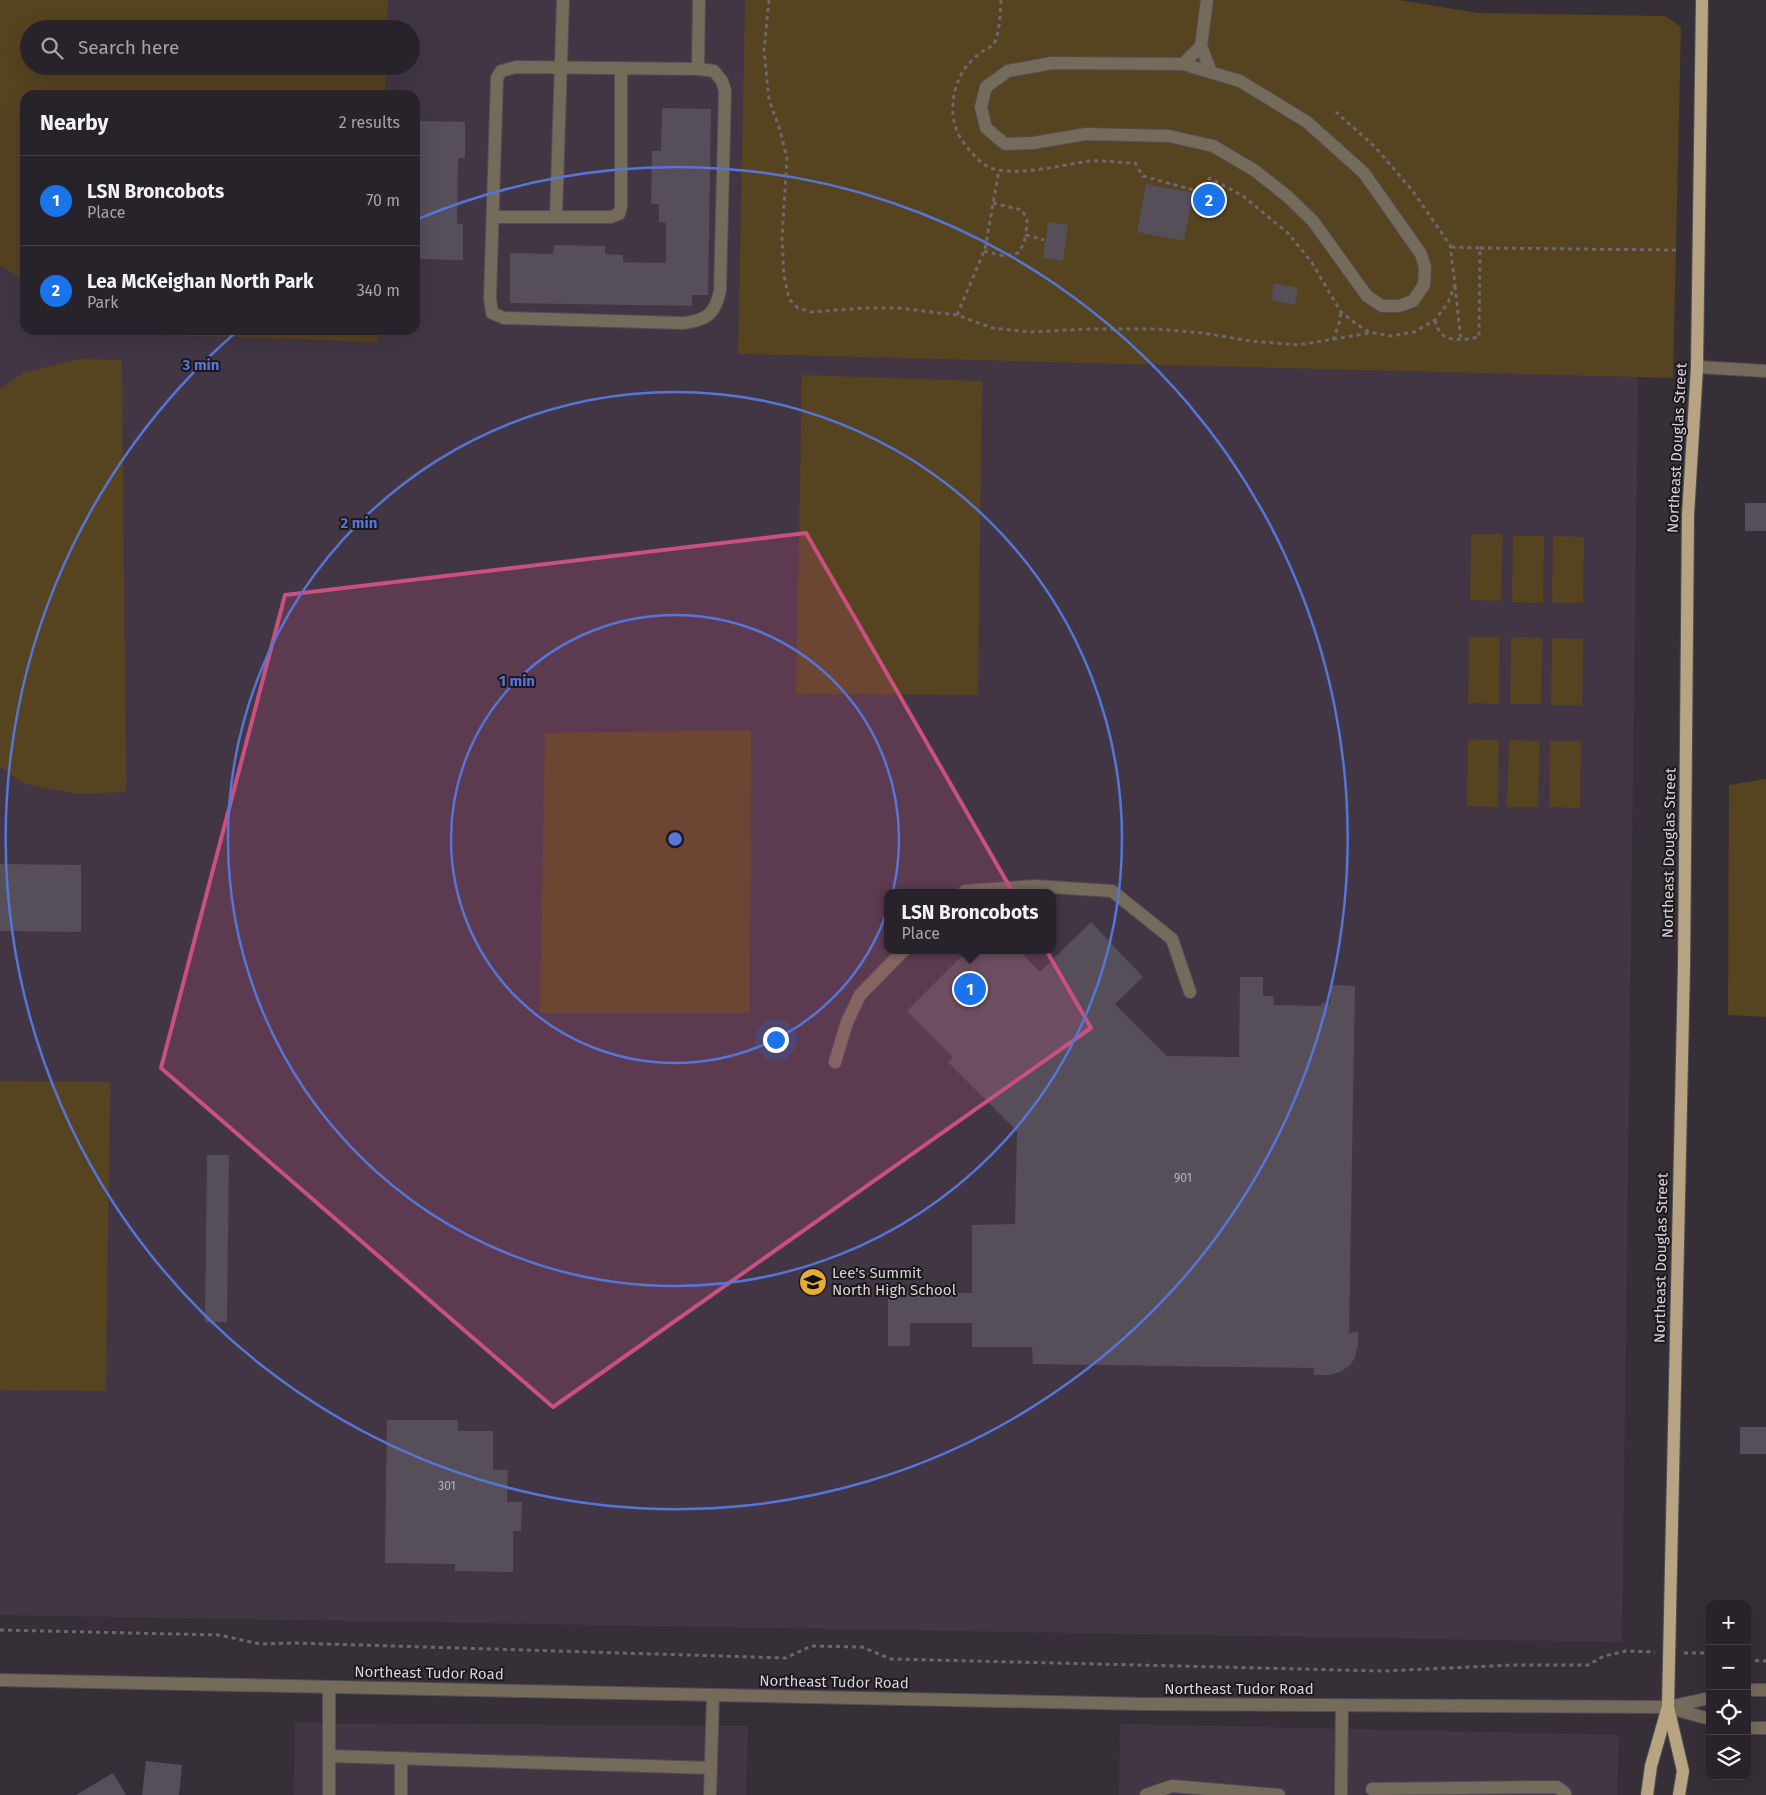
<!DOCTYPE html>
<meta charset="utf-8">
<style>
:root{--surface:#28232a;--page:#342f36;--text:#f1f3f6;--muted:#a5a4a8;--line:#444047;--accent:#1a73e8}
body{margin:0;font-family:"Fira Sans",sans-serif;background:var(--page);color:var(--text)}
.controls{position:absolute;right:15px;bottom:15px;display:grid;overflow:hidden;border-radius:10px;box-shadow:0 5px 20px #0002}
.controls button{width:45px;height:45px;display:grid;place-items:center;padding:0;border:0;border-bottom:1px solid var(--line);background:var(--surface);color:var(--text);font:25px sans-serif}
.you{position:absolute;left:775px;top:1039px;width:18px;height:18px;margin:-12px;border:4px solid #fff;border-radius:50%;background:#1a73e8;box-shadow:0 0 0 8px #1a73e833}
.badge{display:grid;place-items:center;width:32px;height:32px;border-radius:50%;background:var(--accent);color:#fff;font-size:16px;font-weight:700}
.pin{position:absolute;translate:-50% -50%;border:2px solid #fff;box-shadow:0 1px 5px #0006}
.popup{position:absolute;left:884px;top:889px;width:172px;height:65px;box-sizing:border-box;display:grid;place-content:center;border-radius:10px;background:var(--surface);filter:drop-shadow(0 1px 4px #0005);font-size:16px;white-space:nowrap;color:var(--muted)}
.popup b{font-size:19px;color:var(--text)}
.popup::after{content:'';position:absolute;left:50%;top:100%;margin-left:-10px;border:10px solid transparent;border-top-color:var(--surface)}
.list{margin:0;padding:0;list-style:none}
h2{display:flex;justify-content:space-between;align-items:center;height:65px;margin:0;padding:0 20px;font-size:21px}
h2 small{font-size:16px;font-weight:400;color:var(--muted)}
.list li{display:grid;grid-template-columns:32px 1fr auto;gap:15px;align-items:center;box-sizing:border-box;height:90px;padding:0 20px;border-top:1px solid var(--line)}
.list b{display:block;font-size:19px;white-space:nowrap}
.list p{margin:0;font-size:16px;white-space:nowrap;color:var(--muted)}
.list em{font-size:16px;font-style:normal;color:var(--muted)}
.icon{flex:none;width:28px;height:28px;fill:none;stroke:currentColor;stroke-width:2;stroke-linecap:round;stroke-linejoin:round}
.map{position:relative;flex:none;width:1766px;height:1795px;overflow:hidden}
.search{position:absolute;background:var(--surface);box-shadow:0 5px 20px #0002;left:20px;top:20px;width:400px;height:55px;display:flex;align-items:center;gap:12px;box-sizing:border-box;padding:0 18px;border-radius:28px;color:var(--muted);font-size:19px}
.panel{position:absolute;background:var(--surface);box-shadow:0 5px 20px #0002;left:20px;top:90px;width:400px;height:245px;border-radius:15px}
.map>svg:first-child{display:block}
.built{fill:#423644;fill-rule:evenodd}
.green{fill:#564320}
.building{fill:#564e58}
.lines{fill:none;stroke-linecap:round;stroke-linejoin:round}
.minor-casing{stroke:#534d55;stroke-width:14}
.major-casing{stroke:#534d55;stroke-width:14}
.path{stroke:#6d676f;stroke-width:3;stroke-dasharray:4 4;stroke-linecap:butt}
.minor{stroke:#756b5b;stroke-width:12}
.major{stroke:#b7a482;stroke-width:12}
.marked{fill:#c95081;fill-opacity:0.2;stroke:#c95081;stroke-width:4;stroke-linejoin:round}
.ring{fill:none;stroke:#5576d8;stroke-width:2.5}
.labels{text-anchor:middle;dominant-baseline:central;stroke-width:4;stroke-linejoin:round;paint-order:stroke}
.number-label{font-size:12px;fill:#b8b2b9}
.street-label{font-size:15px;fill:#d8d3d9;stroke:#1c181c}
.poi-label{font-size:15px;fill:#d8d3d9;stroke:#1c181c;text-anchor:start}
.centre{fill:#5576d8;stroke:#1c181c;stroke-width:2.5}
.ring-label{font-size:15px;text-anchor:middle;font-weight:bold;fill:#5576d8;stroke:#1c181c;stroke-width:4;stroke-linejoin:round;paint-order:stroke}
</style>
<div class="map">
<svg width="1766" height="1795" viewBox="0 0 1766 1795">
<rect width="100%" height="100%" fill="#362f38"/>
<g class="built">
<path d="M388,0H747L738,354L1638,377L1622,1642L0,1615V265L25,282V330H96L101,333L376,342L377,330H415V95H385L386,66H411V29H387ZM888,893H1052V950H888Z"/>
<path d="M295,1723L748,1726L746,1795H294Z"/>
<path d="M1120,1724L1619,1735L1617,1795H1119Z"/>
</g>
<g class="green">
<path d="M0,0H388L387,29H29V66H386L385,95H25V282L0,265Z"/>
<path d="M745,0H1399L1478,13L1665,16L1681,27L1673,378L738,354Z"/>
<path d="M96,330H377V342L101,333Z"/>
<path d="M79,359L122,360L126,792L77,794L25,784L0,767V389L25,372Z"/>
<path d="M802,375L982,381L978,695L796,694Z"/>
<path d="M1471,534H1502L1501,601L1470,600Z"/>
<path d="M1513,536H1544L1543,603L1512,602Z"/>
<path d="M1553,536L1584,537L1583,603H1552Z"/>
<path d="M1469,637H1500L1499,704L1468,703Z"/>
<path d="M1511,637L1542,638L1541,704H1510Z"/>
<path d="M1552,638L1583,639L1582,705H1551Z"/>
<path d="M751,730L750,1013H540L545,733Z"/>
<path d="M1468,739L1499,740L1498,807L1467,806Z"/>
<path d="M1509,740L1540,741L1538,807H1507Z"/>
<path d="M1550,741H1581L1580,808L1549,807Z"/>
<path d="M1766,779V1017L1728,1015L1729,785Z"/>
<path d="M0,1081L110,1082L106,1391L0,1390Z"/>
</g>
<g class="building">
<path d="M662,108L711,109L708,295H692V306L510,303V253L553,254L554,245L605,246V254L623,255V262L666,263V223L659,222V204H651L652,151H661Z"/>
<path d="M415,121L465,122V158H458L457,224H463V260L415,259Z"/>
<path d="M1146,184L1193,193L1184,241L1137,232Z"/>
<path d="M1048,222L1068,225L1063,261L1043,258Z"/>
<path d="M1274,283L1298,288L1295,305L1271,300Z"/>
<rect x="1745" y="503" width="21" height="28"/>
<path d="M0,864L81,865V932L0,931Z"/>
<path d="M1091,922L1143,977L1115,1004L1167,1056L1239,1057L1240,977H1263V996H1273L1274,1005L1322,1006L1321,1003L1330,1004L1331,985L1355,986L1349,1333L1358,1332V1344L1355,1358L1349,1366L1340,1372L1329,1375H1314V1368L1033,1364L1032,1347H972V1323H910V1346H888V1292L972,1293V1225L1015,1224L1017,1131L948,1062L953,1057L907,1011L968,950H1018L1040,972Z"/>
<path d="M207,1155H229L227,1322H205Z"/>
<path d="M387,1420H458V1431H493V1470H508L507,1502H522L521,1531H513V1572L455,1571V1564L385,1563Z"/>
<rect x="1740" y="1427" width="26" height="27"/>
<path d="M146,1761L182,1765L179,1795H142Z"/>
<path d="M113,1773L126,1795H76Z"/>
</g>
<g class="lines">
<g class="minor-casing">
<g id="minor">
<path d="M1207,0L1201,46L1211,72"/>
<path d="M1183,64L1240,81L1307,122L1364,173L1421,254L1425,267L1424,285L1413,301L1399,306H1382L1367,296L1313,221L1287,196L1254,170L1213,146L1169,136L1086,134L1033,143L1005,144L986,128L981,107L986,87L1008,71L1052,63L1183,64L1201,46"/>
<path d="M516,67L698,69L714,71L722,81L725,91L720,291C715,314 707,320 684,323L504,318L492,313L490,298L497,78L501,71Z"/>
<path d="M698,69L699,0"/>
<path d="M556,216L563,0"/>
<path d="M493,217H611L619,214L621,207V68"/>
<path d="M1697,367L1766,371"/>
<path d="M963,893L965,891L1035,886L1112,891L1172,939L1190,992"/>
<path d="M835,1062L847,1022L860,995L904,950"/>
<path d="M0,1680L1143,1704L1668,1707L1710,1698"/>
<path d="M1747,1690H1766"/>
<path d="M1670,1708L1710,1719"/>
<path d="M1747,1728H1766"/>
<path d="M329,1756L711,1768"/>
<path d="M1372,1789L1557,1787L1565,1793V1795"/>
<path d="M329,1795V1687"/>
<path d="M401,1795V1758"/>
<path d="M710,1795L713,1696"/>
<path d="M1146,1795L1172,1786L1279,1795"/>
<path d="M1341,1795L1342,1706"/>
</g>
</g>
<g class="major-casing">
<g id="major">
<path d="M1647,1795L1651,1766L1667,1710"/>
<path d="M1679,1795L1683,1771L1668,1707L1684,966L1688,515L1697,367L1702,0"/>
</g>
</g>
<g class="path">
<path d="M769,0L764,50L769,100L780,130L787,159L782,238L784,276L789,299L798,308L811,312L866,308H898L957,315L992,328L1031,332L1087,329H1157L1203,333L1251,341L1298,345L1370,333"/>
<path d="M1001,0C1000,11 1000,36 993,45C991,47 986,49 983,51C973,58 964,67 959,79C951,96 950,121 960,137C967,148 975,158 985,165C1007,180 1064,164 1090,161C1104,160 1120,163 1135,163L1143,176L1197,191L1210,178L1243,196L1289,234L1312,263L1341,312L1355,323L1369,332L1391,336L1414,332L1435,320L1448,303L1455,284L1450,245L1412,190L1375,147L1336,112"/>
<path d="M993,203L1022,210L1027,220L1026,235L1044,240"/>
<path d="M1480,248L1676,250"/>
<path d="M984,251L1004,256L1018,253L1023,245L1026,235"/>
<path d="M1455,286L1461,340"/>
<path d="M957,315L985,249L999,170"/>
<path d="M1435,320C1440,345 1461,340 1479,337L1480,248L1451,247"/>
<path d="M1333,340L1339,323L1341,312"/>
<path d="M0,1630L219,1635L260,1644L294,1643L786,1658L811,1646L862,1647L891,1659L1383,1671L1513,1665H1588L1604,1656L1626,1651L1655,1652"/>
<path d="M1684,1653H1710"/>
<path d="M1747,1660L1766,1661"/>
</g>
<use href="#minor" class="minor"/>
<use href="#major" class="major"/>
</g>
<path class="marked" d="M806,533L1091,1028L553,1407L161,1068L285,595Z"/>
<g class="ring">
<circle cx="675" cy="839" r="224"/>
<circle cx="675" cy="839" r="447"/>
<path d="M418 219A671 671 0 1 1 235 333"/>
</g>
<defs>
<g id="school-disc" transform="scale(1.4375)"><circle r="9.5" fill="#e6ad36" stroke="#1c181c"/><path d="M0-5L7-2L0 1L-7-2ZM-4 1L0 2.5L4 1V4Q0 6-4 4Z" fill="#111"/></g>
</defs>
<g fill-rule="evenodd">
<use href="#school-disc" x="813" y="1282"/>
</g>
<g class="labels">
<g class="number-label">
<text x="1183" y="1178">901</text>
<text x="447" y="1486">301</text>
</g>
<g class="street-label">
<text transform="translate(1677 448) rotate(-87)">Northeast Douglas Street</text>
<text transform="translate(1669 853) rotate(-89)">Northeast Douglas Street</text>
<text transform="translate(1661 1258) rotate(-89)">Northeast Douglas Street</text>
<text transform="translate(429 1673) rotate(1)">Northeast Tudor Road</text>
<text transform="translate(834 1682) rotate(1)">Northeast Tudor Road</text>
<text x="1239" y="1689">Northeast Tudor Road</text>
</g>
<g class="poi-label">
<text x="832" y="1273">Lee's Summit<tspan x="832" dy="17">North High School</tspan></text>
</g>
</g>
<circle cx="675" cy="839" r="8" class="centre"/>
<g class="ring-label">
<text x="201" y="370">3 min</text>
<text x="359" y="528">2 min</text>
<text x="517" y="686">1 min</text>
</g>
</svg>
<div class="controls">
<button>+</button>
<button>−</button>
<button><svg class="icon" aria-label="locate" viewBox="0 0 24 24"><circle cx="12" cy="12" r="6"/><path d="M12 2v4M12 18v4M2 12h4M18 12h4"/></svg></button>
<button><svg class="icon" aria-label="layers" viewBox="0 0 24 24"><path d="M12 4l9 5-9 5-9-5zM3 14l9 5 9-5"/></svg></button>
</div>
<div class="you"></div>
<div class="pin badge" style="left:970px;top:989px">1</div>
<div class="popup"><b>LSN Broncobots</b>Place</div>
<div class="pin badge" style="left:1209px;top:200px">2</div>
<div class="search"><svg class="icon" aria-label="search" viewBox="0 0 24 24"><circle cx="10" cy="10" r="6"/><path d="M15 15l6 6"/></svg>Search here</div>
<section class="panel">
<h2>Nearby<small>2 results</small></h2>
<ul class="list">
<li><span class="badge">1</span><div><b>LSN Broncobots</b><p>Place</p></div><em>70 m</em></li>
<li><span class="badge">2</span><div><b>Lea McKeighan North Park</b><p>Park</p></div><em>340 m</em></li>
</ul>
</section>
</div>
